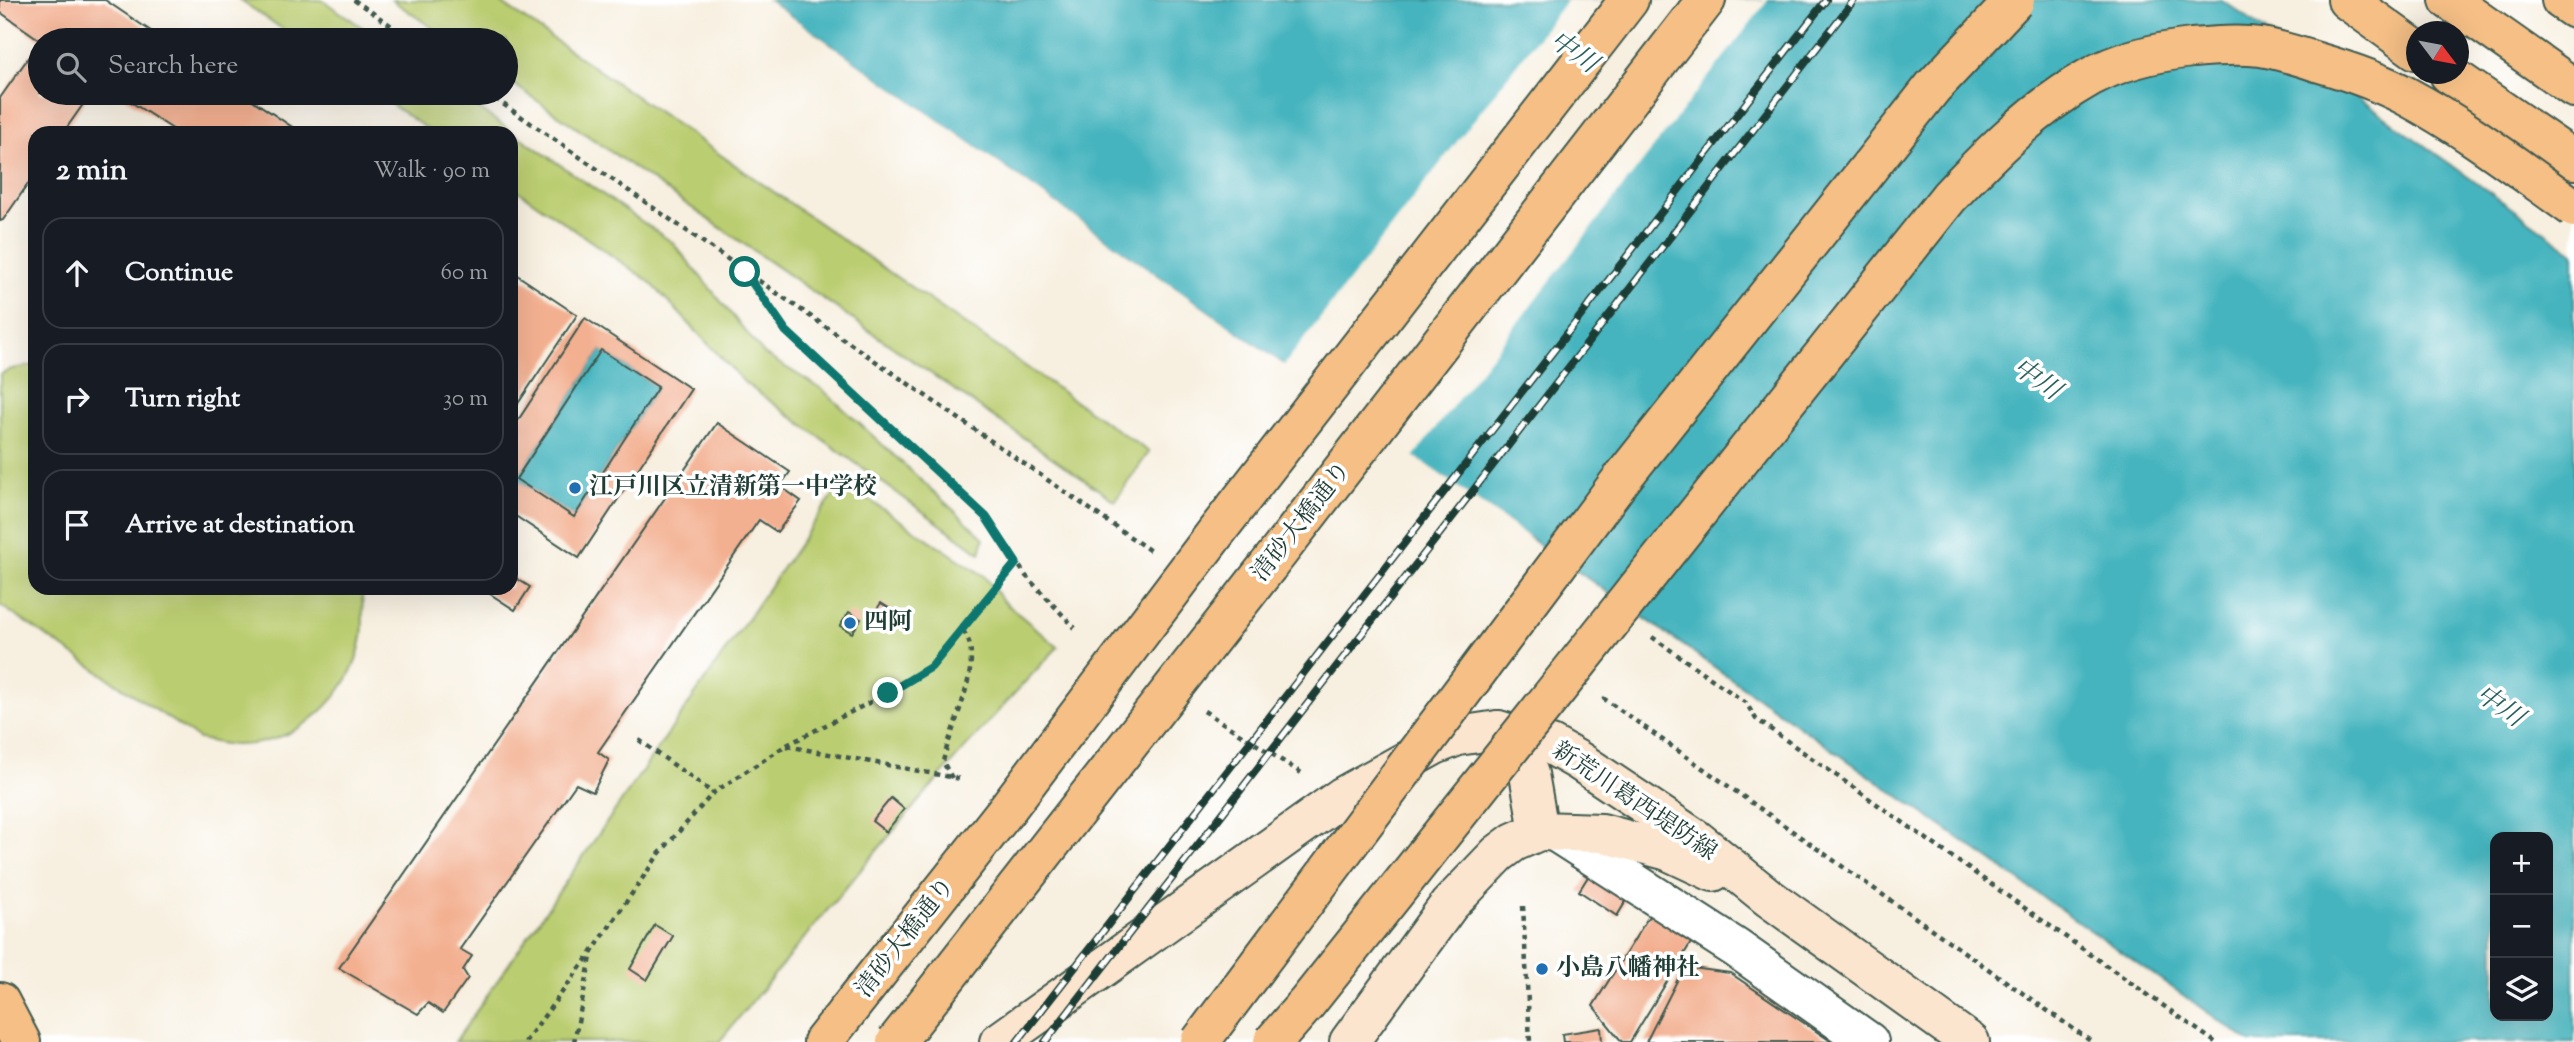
<!DOCTYPE html>
<meta charset="utf-8">
<style>
:root{--surface:#171b24;--page:#20242c;--text:#f1f3f6;--muted:#9ea1a6;--line:#363941}
body{margin:0;font-family:"Sorts Mill Goudy","Noto Serif JP",serif;background:var(--page);color:var(--text)}
.controls{position:absolute;right:21px;bottom:21px;display:grid;overflow:hidden;border-radius:14px;box-shadow:0 7px 28px #0002}
.controls button{width:63px;height:63px;display:grid;place-items:center;padding:0;border:0;border-bottom:2px solid var(--line);background:var(--surface);color:var(--text);font:35px sans-serif}
.compass{position:absolute;left:2406px;top:21px;width:63px;height:63px;border-radius:50%;background:var(--surface);box-shadow:0 7px 28px #0002;rotate:122deg}
.stop{position:absolute;width:21px;height:21px;margin:-16px;border:5px solid #0f766e;border-radius:50%;background:#fff}
.stop.end{background:#0f766e;border-color:#fff;box-shadow:0 2px 7px #0008}
.list{margin:0;padding:0;list-style:none}
h2{display:flex;justify-content:space-between;align-items:center;height:91px;margin:0;padding:0 28px;font-size:30px}
h2 small{font-size:23px;font-weight:400;color:var(--muted)}
.list li{display:grid;grid-template-columns:46px 1fr auto;gap:21px;align-items:center;box-sizing:border-box;height:112px;margin:0 14px 14px;padding:0 14px;border:2px solid var(--line);border-radius:21px}
.list b{display:block;font-size:26px;white-space:nowrap}
.list em{font-size:23px;font-style:normal;color:var(--muted)}
.icon{flex:none;width:38px;height:38px;fill:none;stroke:currentColor;stroke-width:2;stroke-linecap:round;stroke-linejoin:round}
.map{position:relative;flex:none;width:2574px;height:1042px;overflow:hidden}
.search{position:absolute;background:var(--surface);box-shadow:0 7px 28px #0002;left:28px;top:28px;width:490px;height:77px;display:flex;align-items:center;gap:18px;box-sizing:border-box;padding:0 24px;border-radius:38px;color:var(--muted);font-size:26px}
.panel{position:absolute;background:var(--surface);box-shadow:0 7px 28px #0002;left:28px;top:126px;width:490px;height:469px;border-radius:21px}
.map>svg:first-child{display:block}
.green{fill:#bbcd71;stroke:#6d8552;stroke-width:2}
.water{fill:#45b4be;stroke:#327879;stroke-width:2;fill-rule:evenodd}
.pier{fill:#f7efdf}
.building{fill:#f3b091;fill-rule:evenodd}
.lines{fill:none;stroke-linecap:round;stroke-linejoin:round}
.minor-casing{stroke:#3f584e;stroke-width:42}
.secondary-casing{stroke:#3f584e;stroke-width:42}
.primary-casing{stroke:#3f584e;stroke-width:42}
.motorway-casing{stroke:#3f584e;stroke-width:42}
.path{stroke:#3f584e;stroke-width:4.5;stroke-dasharray:5 5;stroke-linecap:butt}
.minor{stroke:#fff;stroke-width:38}
.secondary{stroke:#fbe5cf;stroke-width:38}
.primary{stroke:#f5bf86;stroke-width:38}
.motorway{stroke:#f5bf86;stroke-width:38}
.rail-casing{stroke:#1f3d34;stroke-width:8}
.rail{stroke:#fff;stroke-width:5;stroke-dasharray:16;stroke-linecap:butt}
.primary-bridge-casing{stroke:#3f584e;stroke-width:42;stroke-linecap:butt}
.motorway-bridge-casing{stroke:#3f584e;stroke-width:42;stroke-linecap:butt}
.primary-bridge{stroke:#f5bf86;stroke-width:38}
.motorway-bridge{stroke:#f5bf86;stroke-width:38}
.route{stroke:#0f766e;stroke-width:9}
.poi-dot{fill:#1f6fb2;stroke:#fff;stroke-width:2.5}
.labels{text-anchor:middle;dominant-baseline:central;stroke-width:7;stroke-linejoin:round;paint-order:stroke}
.poi-label{font-size:24px;font-weight:bold;fill:#1f3d34;stroke:#fff;text-anchor:start}
.street-label{font-size:24px;fill:#1f3d34;stroke:#fff}
.water-label{font-size:26px;font-style:italic;fill:#2a615d;stroke:#fff}
</style>
<div class="map">
<svg width="2574" height="1042" viewBox="0 0 2574 1042">
<rect width="100%" height="100%" fill="#fff"/>
<filter id="ink" filterUnits="userSpaceOnUse"><feTurbulence type="fractalNoise" baseFrequency=".0143" numOctaves="2"/><feDisplacementMap in="SourceGraphic" scale="14" xChannelSelector="R" yChannelSelector="G"/><feConvolveMatrix kernelMatrix="1 2 1 2 8 2 1 2 1" color-interpolation-filters="sRGB"/></filter>
<filter id="wash" filterUnits="userSpaceOnUse"><feTurbulence type="fractalNoise" baseFrequency=".00686" numOctaves="4" result="noise"/><feDisplacementMap in="SourceGraphic" scale="28" xChannelSelector="R" yChannelSelector="G"/><feGaussianBlur stdDeviation="1.57" result="paint"/><feColorMatrix in="noise" values="0 0 0 0 0 0 0 0 0 0 0 0 0 0 0 0 0 1.4 0 .05"/><feComposite in="paint" operator="in"/></filter>
<g filter="url(#wash)">
<rect width="100%" height="100%" fill="#f7efdf"/>
<g class="green">
<path d="M240,0H322L381,40H299Z"/>
<path d="M392,0H497L1149,452L1115,501L506,79V40H450Z"/>
<path d="M375,93H456L673,243L764,354L823,390L984,538L980,553L745,383L650,282L511,186V133H433Z"/>
<path d="M35,365V588H362C362,604 364,622 362,637C352,697 298,745 237,745C224,745 211,741 199,739L0,605V374L12,369Z"/>
<path d="M842,482L984,576L1003,601L1058,647C938,772 829,908 719,1042H455Z"/>
</g>
<g class="water">
<path d="M768,0H2222L2574,253V1042H2250L1410,454ZM2495,837H2548V1016H2495Z"/>
<path d="M601,350L658,387L574,517L516,479Z"/>
</g>
<path class="pier" d="M765,0H768L1284,365L1567,0H1768L1414,456L1529,537L1526,539Z"/>
<g id="blocks">
<g class="building">
<path d="M0,0H105L164,40H40L0,12Z"/>
<path d="M40,41V93H91L63,133H35V174L3,220L0,221V98Z"/>
<path d="M117,93H242L301,133H179Z"/>
<path d="M511,271L577,315L511,414Z"/>
<path d="M585,318L691,389L579,558L511,513V431ZM601,350L658,387L574,517L516,479Z"/>
<path d="M717,423L790,472L780,486L801,501L777,532L759,520L598,752L609,760L593,792L576,784L460,949L472,956L463,970L468,978L443,1013L428,1003L418,1014L339,968Z"/>
<path d="M511,575L530,587L515,610L481,588H511Z"/>
<path d="M881,603L892,610L884,624L872,616Z"/>
<path d="M849,612L861,619L852,633L840,626Z"/>
<path d="M891,798L904,809L886,832L872,821Z"/>
<path d="M1591,872L1629,896L1617,916L1579,891Z"/>
<path d="M1654,908L1695,936L1630,1042H1622L1593,1006Z"/>
<path d="M655,925L673,936L647,980L630,969Z"/>
<path d="M1684,967L1730,973L1832,1042H1646Z"/>
<path d="M1601,1028L1602,1042H1563L1562,1034Z"/>
</g>
</g>
</g>
<g filter="url(#ink)">
<use href="#blocks" fill-opacity="0" stroke="#3f584e" stroke-width="2"/>
<g class="lines">
<g class="minor-casing">
<path id="minor" d="M1557,833L1736,948L1869,1042"/>
</g>
<g class="secondary-casing">
<g id="secondary">
<path d="M1498,730L1521,757L1529,774L1539,831"/>
<path d="M999,1042L1343,796L1435,745L1458,736L1498,730L1551,745L1579,761L1696,839L1769,898L1970,1042"/>
<path d="M1349,1042L1449,905L1498,854L1514,842L1539,831L1602,833L1668,851L1713,872"/>
</g>
</g>
<g class="primary-casing">
<g id="primary">
<path d="M1268,566L1706,0"/>
<path d="M0,1002L21,1042"/>
<path d="M823,1042L1007,809L1217,531L1629,0"/>
</g>
</g>
<g class="motorway-casing">
<g id="motorway">
<path d="M2347,0L2416,50"/>
<path d="M2449,0L2574,88"/>
<path d="M2561,0L2574,9"/>
<path d="M2449,74L2574,160"/>
</g>
</g>
<g class="path">
<path d="M354,0L412,40"/>
<path d="M487,93L1152,552"/>
<path d="M748,276L786,331L986,517L1026,576L1075,628"/>
<path d="M1652,637L1746,703L1756,719L2215,1042"/>
<path d="M1603,698L2092,1042"/>
<path d="M1204,711L1303,774"/>
<path d="M639,740L713,793"/>
<path d="M787,746L961,779"/>
<path d="M952,778L943,762C950,727 988,657 962,630"/>
<path d="M1523,906L1530,1042"/>
<path d="M525,1042L591,953"/>
<path d="M574,1042L592,952L659,854L713,793L785,746L888,693L931,667L1016,563"/>
</g>
<use href="#minor" class="minor"/>
<use href="#secondary" class="secondary"/>
<use href="#primary" class="primary"/>
<use href="#motorway" class="motorway"/>
<g class="rail-casing">
<g id="rail">
<path d="M1017,1042L1826,0"/>
<path d="M1045,1042L1854,0"/>
</g>
</g>
<use href="#rail" class="rail"/>
<g class="primary-bridge-casing">
<path id="primary-bridge" d="M896,1042L1268,566"/>
</g>
<g class="motorway-bridge-casing">
<g id="motorway-bridge">
<path d="M1200,1042L1620,481L1933,87L2015,0"/>
<path d="M1273,1042L1307,1003L1949,197C1991,152 2036,107 2090,77C2121,60 2157,52 2192,48C2214,46 2238,44 2261,47C2279,50 2299,56 2317,62C2348,71 2378,81 2406,96C2466,128 2519,169 2574,208"/>
</g>
</g>
<use href="#primary-bridge" class="primary-bridge"/>
<use href="#motorway-bridge" class="motorway-bridge"/>
</g>
</g>
<g class="lines" filter="url(#ink)">
<path class="route" d="M745,272L786,331L986,517L1016,563L931,667L888,693"/>
</g>
<g class="poi-dot">
<circle cx="575" cy="488" r="7"/>
<circle cx="850" cy="623" r="7"/>
<circle cx="1542" cy="969" r="7"/>
</g>
<g class="labels">
<g class="poi-label">
<text x="589" y="488">江戸川区立清新第一中学校</text>
<text x="864" y="623">四阿</text>
<text x="1556" y="969">小島八幡神社</text>
</g>
<g class="street-label">
<text transform="translate(1302 522) rotate(-52)">清砂大橋通り</text>
<text transform="translate(1634 802) rotate(34)">新荒川葛西堤防線</text>
<text transform="translate(906 938) rotate(-52)">清砂大橋通り</text>
</g>
<g class="water-label">
<text transform="translate(1573 53) rotate(35)">中川</text>
<text transform="translate(2036 380) rotate(35)">中川</text>
<text transform="translate(2499 707) rotate(35)">中川</text>
</g>
</g>
</svg>
<div class="controls">
<button>+</button>
<button>−</button>
<button><svg class="icon" aria-label="layers" viewBox="0 0 24 24"><path d="M12 4l9 5-9 5-9-5zM3 14l9 5 9-5"/></svg></button>
</div>
<svg class="compass" viewBox="-18 -18 36 36"><path d="M0-13l5 13h-10z" fill="#e53935"/><path d="M0 13l5-13h-10z" fill="#9ea1a6"/></svg>
<div class="stop" style="left:745px;top:272px"></div>
<div class="stop end" style="left:888px;top:693px"></div>
<div class="search"><svg class="icon" aria-label="search" viewBox="0 0 24 24"><circle cx="10" cy="10" r="6"/><path d="M15 15l6 6"/></svg>Search here</div>
<section class="panel">
<h2>2 min<small>Walk · 90 m</small></h2>
<ul class="list">
<li><svg class="icon" aria-label="ahead" viewBox="0 0 24 24"><path d="M12 20V5M6 11l6-6 6 6"/></svg><div><b>Continue</b></div><em>60 m</em></li>
<li><svg class="icon" aria-label="right" viewBox="0 0 24 24"><path d="M7 20v-9h11M14 6l5 5-5 5"/></svg><div><b>Turn right</b></div><em>30 m</em></li>
<li><svg class="icon" aria-label="arrive" viewBox="0 0 24 24"><path d="M6 21V4h12l-3 4 3 4H6"/></svg><div><b>Arrive at destination</b></div></li>
</ul>
</section>
</div>
